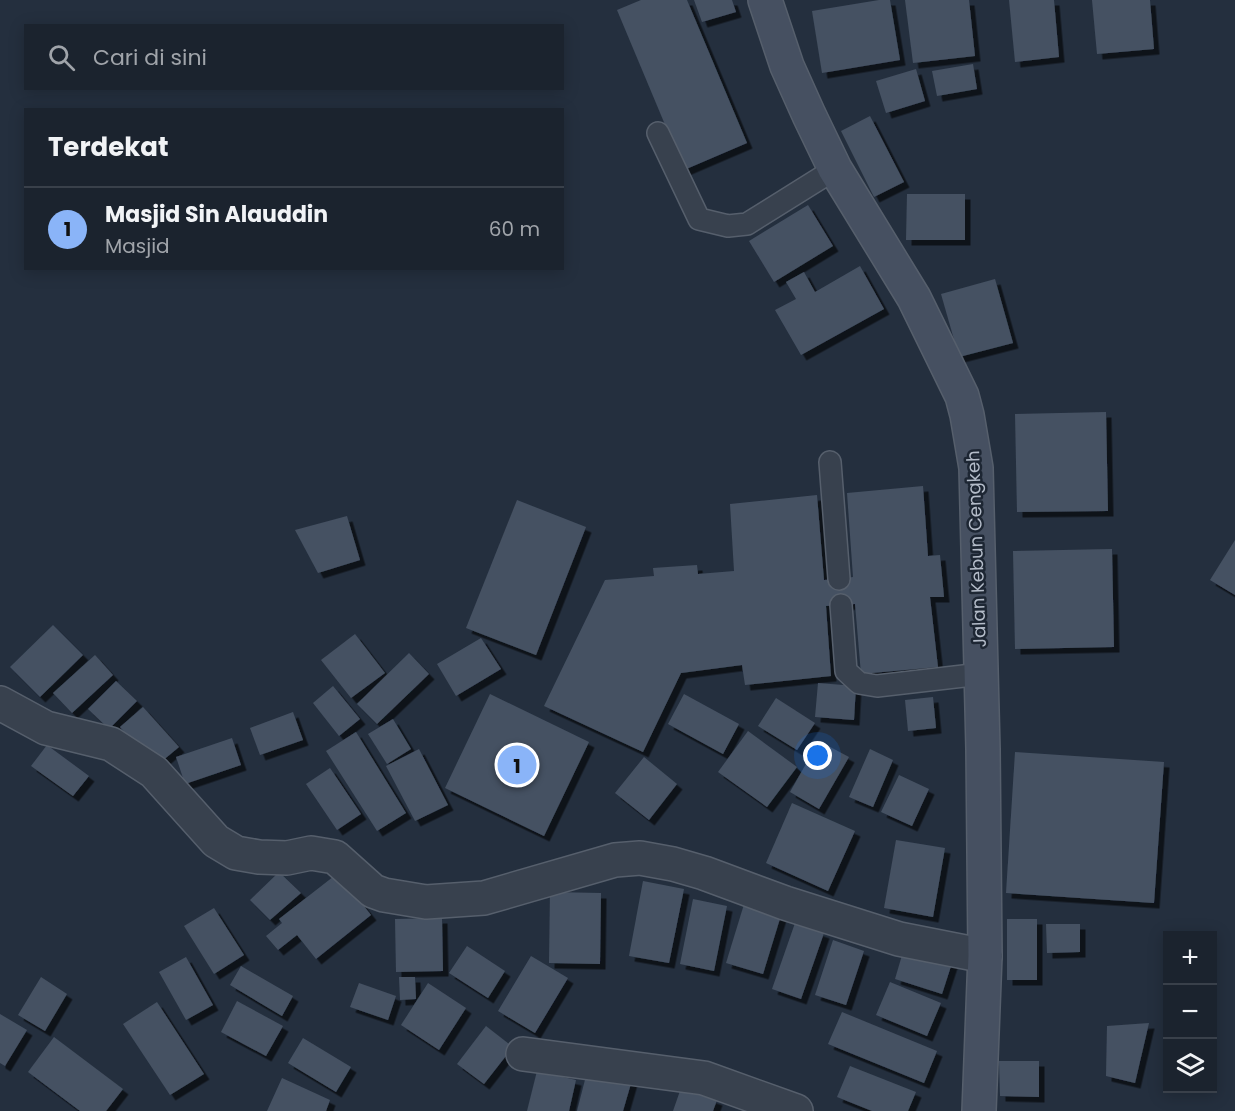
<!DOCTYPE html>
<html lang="id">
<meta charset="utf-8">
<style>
:root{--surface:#1b232e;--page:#242b36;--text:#f1f3f6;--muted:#a0a4aa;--line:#39404a;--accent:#8ab4f8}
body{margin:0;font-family:Poppins,sans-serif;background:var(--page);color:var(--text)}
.controls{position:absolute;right:18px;bottom:18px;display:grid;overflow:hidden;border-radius:0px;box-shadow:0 3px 15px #0003}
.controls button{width:54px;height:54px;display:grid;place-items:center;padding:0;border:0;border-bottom:2px solid var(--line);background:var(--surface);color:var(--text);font:30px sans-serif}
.you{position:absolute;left:818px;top:756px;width:21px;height:21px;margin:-15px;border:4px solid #fff;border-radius:50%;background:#1a73e8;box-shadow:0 0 0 9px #1a73e833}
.badge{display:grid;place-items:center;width:39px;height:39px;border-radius:50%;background:var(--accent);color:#111;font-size:20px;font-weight:700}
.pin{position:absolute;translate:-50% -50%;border:3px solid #fff;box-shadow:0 2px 6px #0006}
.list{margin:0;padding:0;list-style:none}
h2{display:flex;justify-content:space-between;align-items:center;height:78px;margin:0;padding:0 24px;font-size:26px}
h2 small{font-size:20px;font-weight:400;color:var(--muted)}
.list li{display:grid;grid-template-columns:39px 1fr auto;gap:18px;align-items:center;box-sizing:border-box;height:84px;padding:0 24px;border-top:2px solid var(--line)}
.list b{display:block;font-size:22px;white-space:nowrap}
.list p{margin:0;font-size:20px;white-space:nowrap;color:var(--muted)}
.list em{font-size:20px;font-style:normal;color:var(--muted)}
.icon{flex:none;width:33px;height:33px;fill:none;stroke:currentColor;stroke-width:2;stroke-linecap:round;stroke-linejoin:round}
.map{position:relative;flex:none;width:1235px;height:1111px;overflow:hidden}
.search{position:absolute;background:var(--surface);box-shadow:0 3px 15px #0003;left:24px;top:24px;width:540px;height:66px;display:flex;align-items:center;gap:15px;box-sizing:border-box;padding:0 21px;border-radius:0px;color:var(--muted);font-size:22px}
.panel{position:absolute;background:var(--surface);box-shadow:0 3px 15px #0003;left:24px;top:108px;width:540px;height:162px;border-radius:0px}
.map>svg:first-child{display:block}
.building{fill:#455162;filter:url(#shadow)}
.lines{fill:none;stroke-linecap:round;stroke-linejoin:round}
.lane-casing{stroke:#565f6c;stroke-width:24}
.street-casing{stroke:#565f6c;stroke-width:36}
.secondary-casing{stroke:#565f6c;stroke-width:36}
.lane{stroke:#38414e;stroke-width:21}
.street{stroke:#38414e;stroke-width:33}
.secondary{stroke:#465061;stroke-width:33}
.labels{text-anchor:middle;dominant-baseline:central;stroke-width:5;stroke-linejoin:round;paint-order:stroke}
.street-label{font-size:18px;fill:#b4bcc9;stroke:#1d2633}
</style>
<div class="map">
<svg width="1235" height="1111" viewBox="0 0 1235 1111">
<defs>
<filter id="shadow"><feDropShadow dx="5.5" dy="5.5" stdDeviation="0" flood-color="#0009"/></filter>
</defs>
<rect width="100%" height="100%" fill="#242f3e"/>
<g class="building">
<path d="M641,0H687L747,143L684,170L617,10Z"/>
<path d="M694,0H732L736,12L702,22Z"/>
<path d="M879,0H890L900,60L822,73L812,11Z"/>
<path d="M905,0H969L975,56L913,63Z"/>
<path d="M1009,0H1054L1059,57L1015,62Z"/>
<path d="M1092,0H1150L1154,49L1097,54Z"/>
<path d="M973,64L977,89L937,96L932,71Z"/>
<path d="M916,69L925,101L886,113L876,81Z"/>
<path d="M870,116L904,182L874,197L841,131Z"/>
<path d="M907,194H965V240H906Z"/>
<path d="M808,205L833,246L774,282L749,241Z"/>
<path d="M860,266L884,309L801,355L775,310L796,299L786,282L804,272L815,292Z"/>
<path d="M995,279L1013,343L959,357L941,294Z"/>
<path d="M1106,412L1108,511L1017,512L1015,414Z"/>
<path d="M923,486L928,556L940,555L944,597H930L938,667L861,674L855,604L826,606L831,676L745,685L742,665L681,673L643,752L544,706L605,580L654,576L653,568L697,565L698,574L734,571L730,504L817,495L824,580L839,579L853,577L847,493Z"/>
<path d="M517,500L586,527L536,655L466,628Z"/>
<path d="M347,516L360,560L318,573L295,530Z"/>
<path d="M1235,540V595L1210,580Z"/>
<path d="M1112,549L1114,647L1015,649L1013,551Z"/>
<path d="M53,625L83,655L40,697L10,667Z"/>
<path d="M355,634L385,673L351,698L321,660Z"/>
<path d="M481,638L501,669L456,696L437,664Z"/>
<path d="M409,653L429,674L377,724L357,704Z"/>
<path d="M95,655L113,675L72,713L53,693Z"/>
<path d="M116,681L137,701L109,729L88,709Z"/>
<path d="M818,683L856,686L854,720L815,717Z"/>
<path d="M333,686L360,719L339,736L313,703Z"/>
<path d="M490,694L589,742L544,836L445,788Z"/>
<path d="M684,694L739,724L723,754L668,724Z"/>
<path d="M933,697L936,728L908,731L905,700Z"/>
<path d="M776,698L815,723L797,750L758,726Z"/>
<path d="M143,707L179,747L155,767L120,727Z"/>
<path d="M293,712L303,740L260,755L250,728Z"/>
<path d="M393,719L411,749L387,764L368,734Z"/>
<path d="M748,731L797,767L767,807L718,772Z"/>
<path d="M356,732L406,813L377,831L326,751Z"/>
<path d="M232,738L241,765L185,784L176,757Z"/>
<path d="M819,741L849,757L819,809L790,792Z"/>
<path d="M47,745L89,776L73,796L31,766Z"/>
<path d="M419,749L448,805L415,821L386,766Z"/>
<path d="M870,749L893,760L873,807L849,797Z"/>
<path d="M1015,752L1164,762L1154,903L1006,893Z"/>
<path d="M644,757L677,784L649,820L615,793Z"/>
<path d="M330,768L361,814L337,830L306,784Z"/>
<path d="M899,775L929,789L912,826L881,812Z"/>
<path d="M792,803L855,831L828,891L766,863Z"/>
<path d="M896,840L945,848L933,917L884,908Z"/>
<path d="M279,872L301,893L270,920L250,900Z"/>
<path d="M338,873L371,915L316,959L297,935L278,950L266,936L282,923L279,919Z"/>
<path d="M643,881L684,889L669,963L629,956Z"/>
<path d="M550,892L601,893L600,964L549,963Z"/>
<path d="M693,899L727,906L714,971L680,964Z"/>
<path d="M745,901L782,912L763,974L726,963Z"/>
<path d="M214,908L244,955L214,974L184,926Z"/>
<path d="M442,918L443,971L396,972L395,919Z"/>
<rect x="1007" y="919" width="30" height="61"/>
<path d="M795,923L824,933L801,999L772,989Z"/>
<path d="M1046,924H1080V952L1047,953Z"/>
<path d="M833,940L864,951L846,1005L815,995Z"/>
<path d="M905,945L953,960L942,994L895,979Z"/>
<path d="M467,946L505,971L488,998L449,973Z"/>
<path d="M531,956L568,978L535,1033L498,1011Z"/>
<path d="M186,957L213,1005L186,1020L159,972Z"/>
<path d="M241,966L293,996L282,1016L230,985Z"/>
<path d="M41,977L67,994L45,1031L18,1015Z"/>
<path d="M399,977H415L416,999L400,1000Z"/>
<path d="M890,982L941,1003L927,1036L876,1015Z"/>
<path d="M359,983L396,996L388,1020L350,1007Z"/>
<path d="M428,983L466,1008L439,1050L401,1025Z"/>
<path d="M237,1001L283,1026L266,1056L221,1032Z"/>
<path d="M157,1002L204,1074L170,1095L123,1024Z"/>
<path d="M842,1012L937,1051L924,1083L828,1044Z"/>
<path d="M0,1014L27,1030L5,1066L0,1063Z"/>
<path d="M1149,1023L1135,1083L1106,1076L1107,1026Z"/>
<path d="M486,1026L513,1047L484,1084L457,1064Z"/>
<path d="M54,1037L123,1089L106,1111H80L28,1072Z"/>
<path d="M303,1038L351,1067L336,1092L288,1063Z"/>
<path d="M999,1061H1039V1097L1000,1096Z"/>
<path d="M850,1066L916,1092L908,1111H872L837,1097Z"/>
<path d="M588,1068L632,1080L623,1111H577Z"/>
<path d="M537,1071L576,1080L569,1111H527Z"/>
<path d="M282,1078L330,1100L326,1111H267Z"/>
<path d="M681,1088L717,1100L713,1111H673Z"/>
</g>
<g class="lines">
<g class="lane-casing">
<g id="lane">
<path d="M658,133L699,219L728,226L747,224L835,169"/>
<path d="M830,462L839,579"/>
<path d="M841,605L846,671L859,683L877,686L981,674"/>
</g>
</g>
<g class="street-casing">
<g id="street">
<path d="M0,703L46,728L111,744L154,772L216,841L236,853L259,857L287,858L311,853L335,857L373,891L384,895L426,902L484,898L615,860L640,858L673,864L704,873L785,903L899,939L985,956"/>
<path d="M523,1054L704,1078L796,1111"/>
</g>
</g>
<g class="secondary-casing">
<path id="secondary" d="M765,0L787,66L809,115L835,169L914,298L962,396L967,415L976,468L983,749L985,956L979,1111"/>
</g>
<use href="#lane" class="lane"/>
<use href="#street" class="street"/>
<use href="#secondary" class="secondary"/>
</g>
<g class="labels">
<g class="street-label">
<text transform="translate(976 549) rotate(-92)">Jalan Kebun Cengkeh</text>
</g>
</g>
</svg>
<div class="controls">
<button>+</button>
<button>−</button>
<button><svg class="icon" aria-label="layers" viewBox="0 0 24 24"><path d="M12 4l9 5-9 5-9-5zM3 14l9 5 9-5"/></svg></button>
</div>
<div class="you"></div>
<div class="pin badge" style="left:517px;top:765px">1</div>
<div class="search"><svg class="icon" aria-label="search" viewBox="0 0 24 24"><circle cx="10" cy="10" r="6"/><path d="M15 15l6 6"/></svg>Cari di sini</div>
<section class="panel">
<h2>Terdekat<small></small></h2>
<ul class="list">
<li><span class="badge">1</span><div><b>Masjid Sin Alauddin</b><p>Masjid</p></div><em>60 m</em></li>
</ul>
</section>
</div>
